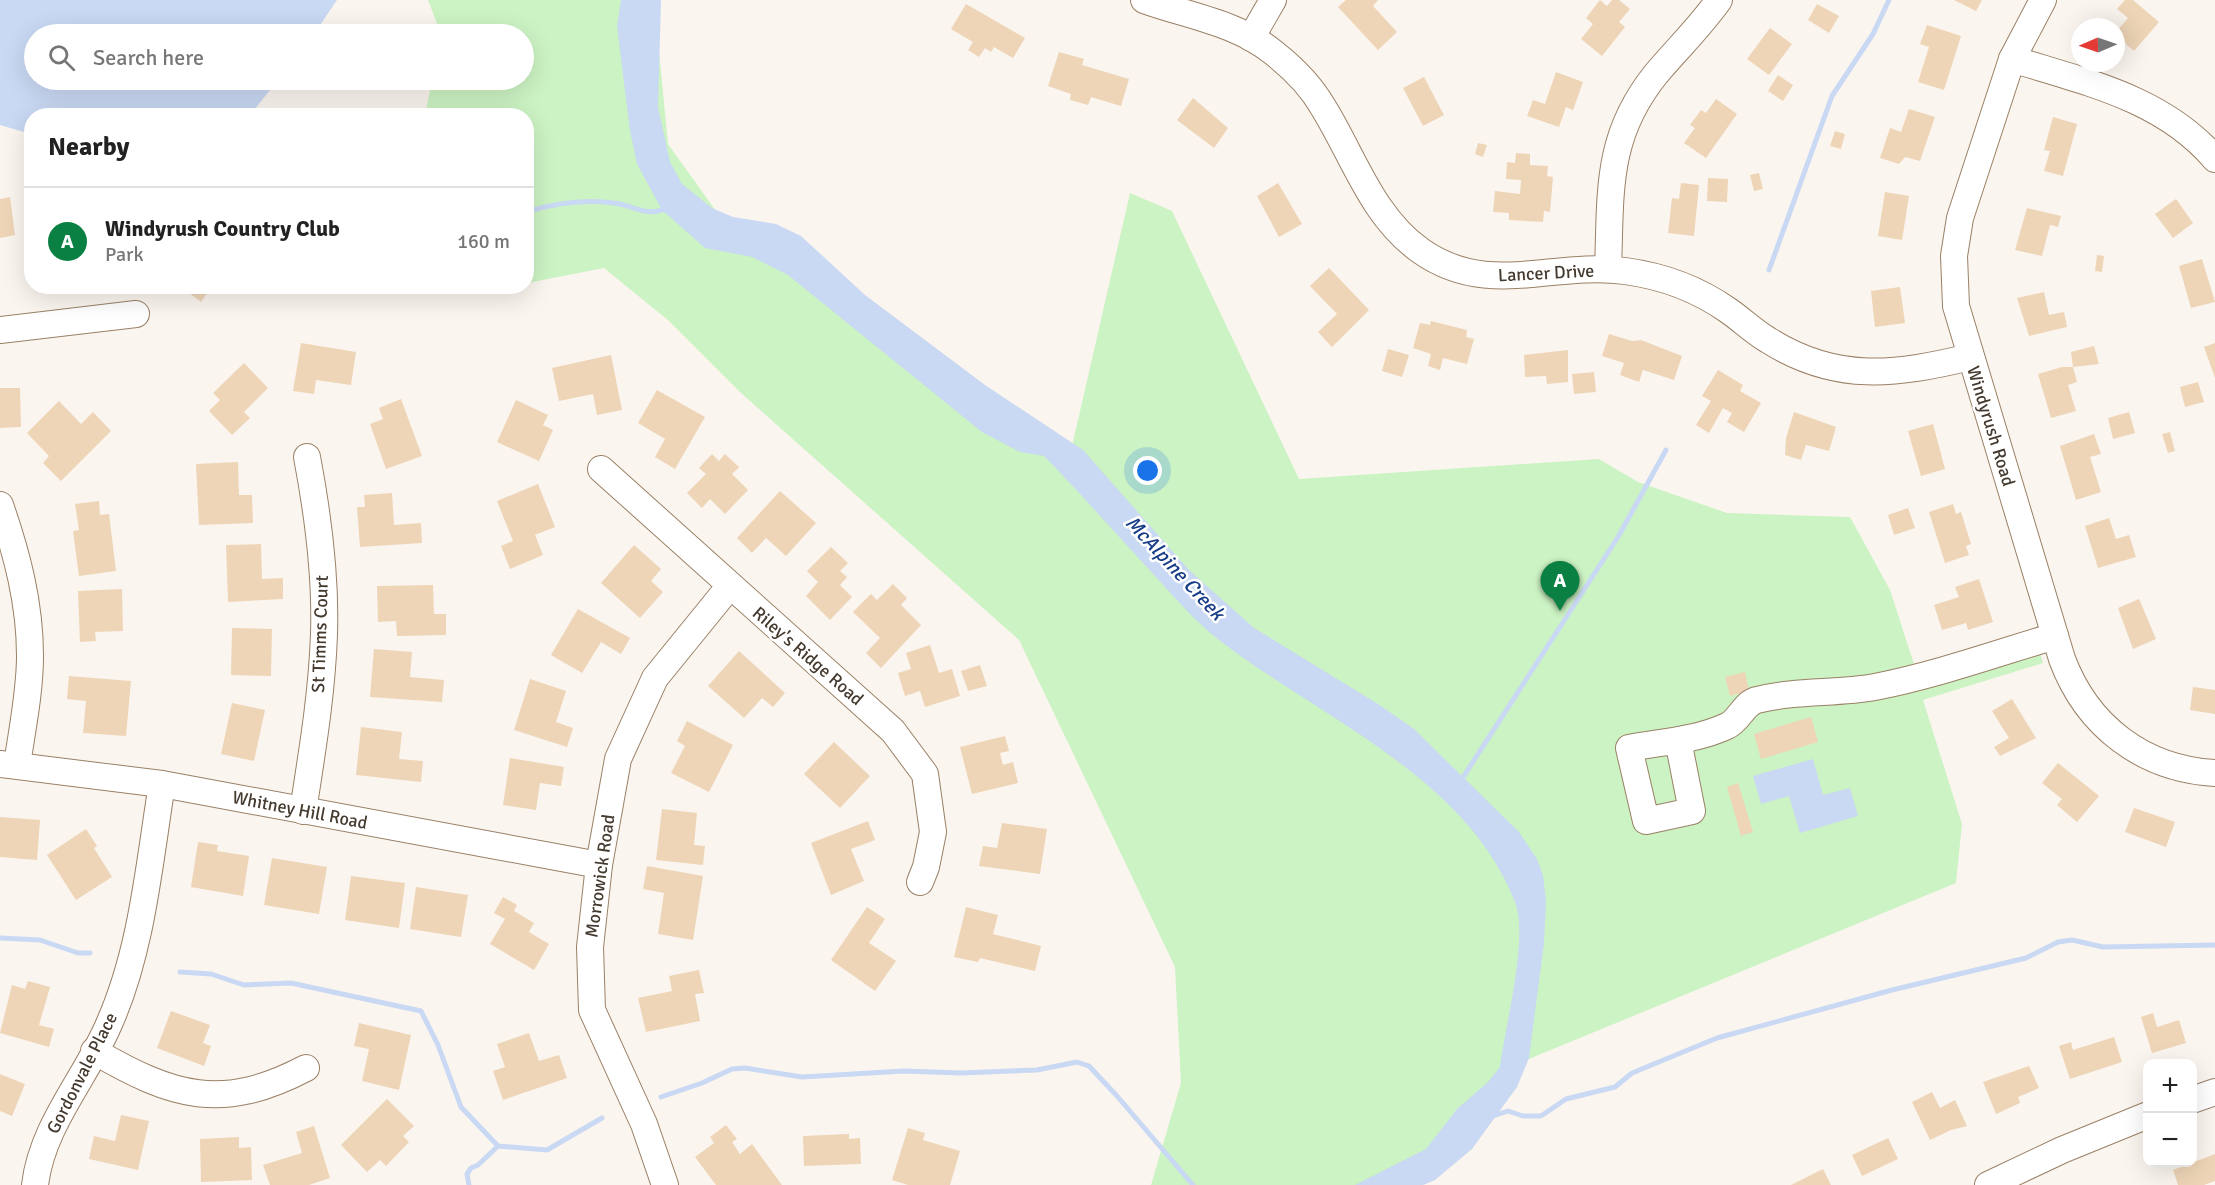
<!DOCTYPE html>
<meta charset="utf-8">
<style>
:root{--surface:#fff;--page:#f2f2f2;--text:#222;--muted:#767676;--line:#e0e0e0;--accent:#0b8043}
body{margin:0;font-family:Signika,sans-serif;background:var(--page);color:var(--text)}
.controls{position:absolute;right:18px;bottom:18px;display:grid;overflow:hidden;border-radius:12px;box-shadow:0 6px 24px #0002}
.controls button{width:54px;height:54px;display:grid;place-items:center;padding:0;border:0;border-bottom:2px solid var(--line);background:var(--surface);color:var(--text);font:30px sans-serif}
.compass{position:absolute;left:2071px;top:18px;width:54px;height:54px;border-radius:50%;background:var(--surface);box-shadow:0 6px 24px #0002;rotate:268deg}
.you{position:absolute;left:1148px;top:471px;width:21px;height:21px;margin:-15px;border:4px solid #fff;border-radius:50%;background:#1a73e8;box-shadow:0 0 0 9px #1a73e833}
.badge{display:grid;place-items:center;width:39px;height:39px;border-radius:50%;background:var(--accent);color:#fff;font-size:20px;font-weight:700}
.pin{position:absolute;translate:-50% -50px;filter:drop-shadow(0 2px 3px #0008)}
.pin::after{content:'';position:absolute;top:32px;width:21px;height:18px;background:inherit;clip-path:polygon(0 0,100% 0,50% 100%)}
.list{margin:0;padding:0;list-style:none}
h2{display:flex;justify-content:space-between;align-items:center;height:78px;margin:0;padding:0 24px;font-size:26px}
h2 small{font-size:20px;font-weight:400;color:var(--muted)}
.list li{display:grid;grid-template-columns:39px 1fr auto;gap:18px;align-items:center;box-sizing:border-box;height:108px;padding:0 24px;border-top:2px solid var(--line)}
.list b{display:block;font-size:22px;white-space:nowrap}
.list p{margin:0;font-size:20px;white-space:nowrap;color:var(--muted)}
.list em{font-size:20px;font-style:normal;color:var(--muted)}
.icon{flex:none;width:33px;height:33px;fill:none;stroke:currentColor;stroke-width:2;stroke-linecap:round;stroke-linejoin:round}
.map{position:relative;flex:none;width:2215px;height:1185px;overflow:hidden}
.search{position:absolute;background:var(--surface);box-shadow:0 6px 24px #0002;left:24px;top:24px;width:510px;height:66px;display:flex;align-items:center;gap:15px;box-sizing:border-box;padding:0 21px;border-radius:33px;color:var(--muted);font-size:22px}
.panel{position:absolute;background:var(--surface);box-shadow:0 6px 24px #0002;left:24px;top:108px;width:510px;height:186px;border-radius:24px}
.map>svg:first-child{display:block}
.green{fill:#ccf3c3}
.water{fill:#c9d8f3}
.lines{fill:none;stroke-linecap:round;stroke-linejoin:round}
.stream{stroke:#c9d8f3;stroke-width:5}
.building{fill:#eed5b7}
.minor-casing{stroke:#9a8066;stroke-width:28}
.minor{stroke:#fff;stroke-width:26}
.labels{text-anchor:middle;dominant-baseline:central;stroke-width:5;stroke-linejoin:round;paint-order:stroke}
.street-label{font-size:18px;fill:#453a2f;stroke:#fff}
.water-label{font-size:20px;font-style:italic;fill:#183d87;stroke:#fff}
</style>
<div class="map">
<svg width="2215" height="1185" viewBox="0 0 2215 1185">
<rect width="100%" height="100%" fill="#fbf5ef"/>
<path class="green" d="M428,0H654L668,144L716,211L1070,455L1130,193L1172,211L1299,479L1599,459L1638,482L1727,513L1850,517L1890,590L1915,667L2034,632L2043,663L1923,700L1962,824L1956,883L1507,1068L1409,1185H1151L1181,1083L1175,967L1019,640L741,393L669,321L604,268L527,283L526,116H425L432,80H524V34H441Z"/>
<g class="water">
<path d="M0,0H337L314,34H34V80H278L250,115L32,116L31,134L0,125Z"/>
<path d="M621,0H661L658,107L670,162L682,184L712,208L733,217L776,224L801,236L865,295L985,385L1083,450L1189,570L1254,628L1378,704L1414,729L1519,832L1537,859L1543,875L1546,901L1544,943L1529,1058L1517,1087L1472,1149L1435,1180L1423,1185H1355L1426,1149L1457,1109L1487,1083L1500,1067C1505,1025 1529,939 1515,902C1466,776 1320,718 1219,640C1196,622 1175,598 1155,576C1118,536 1082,495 1044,456L1020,452L982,432L788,275L752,257L705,248L662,210L637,164L630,131L617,26Z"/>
<path d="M1813,759L1823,795L1850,788L1858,816L1800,833L1789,796L1761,804L1753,776Z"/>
</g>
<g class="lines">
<g class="stream">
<path d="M526,212C555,203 584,199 614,203C634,205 648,219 668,207"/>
<path d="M1769,270L1832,96L1873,34L1889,0"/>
<path d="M1460,782L1618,537L1666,450"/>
<path d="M0,938L40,940L78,953H90"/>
<path d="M180,972L211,974L244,985L291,983L421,1011L438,1045L461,1107L498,1146L547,1150L602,1118"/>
<path d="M661,1097L702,1083L732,1069L745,1068L802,1077L904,1071L961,1073L1037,1070L1077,1062L1089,1066L1117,1096L1193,1185"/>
<path d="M1490,1117L1508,1111L1523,1116H1541L1566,1099L1615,1087L1632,1073L1717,1038L1892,990L2026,958L2058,942L2072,940L2103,947L2215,945"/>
<path d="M469,1185L467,1174L471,1168L478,1165L498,1146"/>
</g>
</g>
<g class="building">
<path d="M1346,0H1378L1373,6L1397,32L1378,50L1338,7Z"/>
<path d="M1600,0L1607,6L1612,0H1619L1630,9L1619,22L1625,27L1602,56L1581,39L1593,24L1586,18Z"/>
<path d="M1954,0H1982L1976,11Z"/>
<path d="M2125,0H2133L2159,22L2134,51L2116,36V32L2128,18L2117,9Z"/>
<path d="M966,4L1025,38L1013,58L994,47L991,52L985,48L979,57L968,50L973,42L951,29Z"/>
<path d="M1817,4L1839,16L1829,33L1808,20Z"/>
<path d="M1927,25L1961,36L1944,90L1918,82L1929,47L1920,44Z"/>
<path d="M1770,28L1792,44L1769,75L1747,59Z"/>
<path d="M1059,52L1084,59L1082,65L1129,79L1121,106L1091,97L1088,105L1070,100L1071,94L1048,86Z"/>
<path d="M1556,72L1583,82L1573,110L1566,107L1559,127L1527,116L1533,100L1545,104Z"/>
<path d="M1778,75L1793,85L1783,101L1768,91Z"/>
<path d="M1424,77L1444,115L1423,126L1403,88Z"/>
<path d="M1193,98L1228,128L1214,148L1177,120Z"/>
<path d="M1716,99L1737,114L1706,158L1684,143L1695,128L1690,125L1701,110L1706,113Z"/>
<path d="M1909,109L1935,117L1920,161L1905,157L1899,164L1880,158L1890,128L1901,132Z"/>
<path d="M2053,117L2077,124L2063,176L2044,171L2050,151L2044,150Z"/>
<path d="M1835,131L1845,134L1841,149L1830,146Z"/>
<path d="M1478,143L1487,145L1483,157L1475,154Z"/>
<path d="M1516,153L1530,154V165L1548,166L1547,176L1553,177L1550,212L1544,211L1543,222L1509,220V213L1493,212L1495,191L1520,194L1521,180L1506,179L1507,162L1515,163Z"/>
<path d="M1759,173L1763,189L1754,191L1750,175Z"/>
<path d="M1708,178L1728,179L1727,202L1707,201Z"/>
<path d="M1278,183L1302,224L1279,237L1257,196Z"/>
<path d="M1681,183L1699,185L1694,236L1668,233L1672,198L1679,199Z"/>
<path d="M1885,192L1909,196L1902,240L1878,236Z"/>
<path d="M10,197L15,235L0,238V199Z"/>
<path d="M2176,199L2193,223L2173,238L2155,214Z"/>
<path d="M2027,208L2061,216L2058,227L2050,225L2042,256L2015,250Z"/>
<path d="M2097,255L2104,256L2102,272L2095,271Z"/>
<path d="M2202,259L2215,302L2191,308L2179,266Z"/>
<path d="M1329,268L1369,310L1332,347L1318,332L1337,314L1310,286Z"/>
<path d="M180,286H212L201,302Z"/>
<path d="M1900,287L1905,323L1875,327L1871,291Z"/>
<path d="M2044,292L2049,315L2064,312L2067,327L2029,336L2017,298Z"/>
<path d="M1431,321L1467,330L1466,337L1474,339L1467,364L1443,358L1440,370L1428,366L1431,354L1413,348L1420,323L1430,325Z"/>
<path d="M1609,334L1632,341L1641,340L1682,356L1674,380L1643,370L1639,382L1620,375L1624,363L1602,356Z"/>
<path d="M301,343L356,352L351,385L316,380L314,394L293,391Z"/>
<path d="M2215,343V378L2204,347Z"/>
<path d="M2094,346L2099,364L2073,367L2071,352Z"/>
<path d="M1388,349L1409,355L1402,377L1382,371Z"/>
<path d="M1568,350V382L1547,384L1546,376L1525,377L1524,355Z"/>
<path d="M611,355L622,410L597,415L593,394L559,401L552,368Z"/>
<path d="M244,363L268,388L244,412L250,418L232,435L209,411L220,400L213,393Z"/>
<path d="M2062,367H2073L2077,382L2068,385L2076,411L2051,418L2038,374Z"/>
<path d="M1718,370L1743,385L1740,391L1761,403L1744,432L1727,422L1732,413L1723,408L1709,433L1696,425L1711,401L1702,396Z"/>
<path d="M1594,372L1596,392L1574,394L1572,374Z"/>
<path d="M2198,382L2204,402L2185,407L2180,387Z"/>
<path d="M0,388H20L21,427L0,428Z"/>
<path d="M657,390L705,417L675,469L655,457L665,439L638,423Z"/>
<path d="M401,399L422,456L386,469L370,424L383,419L379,408Z"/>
<path d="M516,400L548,415L543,425L553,430L539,461L497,442Z"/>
<path d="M59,401L81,424L93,412L111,431L61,481L43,463L49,456L27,433Z"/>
<path d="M1794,412L1836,427L1829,451L1806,445L1801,460L1785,455L1786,438Z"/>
<path d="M2129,412L2135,433L2113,439L2108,418Z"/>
<path d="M1933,424L1945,469L1921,476L1908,431Z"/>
<path d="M2170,432L2175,451L2168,453L2162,434Z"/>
<path d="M2094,434L2101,454L2090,457L2101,492L2076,500L2060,446Z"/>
<path d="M712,454L719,461L725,454L739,467L732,474L748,490L725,514L710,499L702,508L687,493L706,474L699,468Z"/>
<path d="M238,462L239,495H252L253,523L199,525L196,464Z"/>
<path d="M538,484L555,527L535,535L543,555L510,569L501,546L513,541L497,501Z"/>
<path d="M780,491L816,523L786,556L766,538L752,553L737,538Z"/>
<path d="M392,493L394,525L421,523L422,543L360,547L357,507H365L364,495Z"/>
<path d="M99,501L100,515L109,514L116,571L79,576L73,531L79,530L75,504Z"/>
<path d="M1953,504L1956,514L1961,512L1971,544L1966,546L1969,555L1945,563L1929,512Z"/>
<path d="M1908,508L1915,528L1894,535L1888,515Z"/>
<path d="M2109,518L2116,539L2129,535L2136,557L2098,568L2085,526Z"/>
<path d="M261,544L262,579L283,578V599L228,602L226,545Z"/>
<path d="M634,545L661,569L651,581L663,592L640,618L601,583Z"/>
<path d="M831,547L848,563L840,571L847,577L840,585L852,597L830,620L806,596L818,582L807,571Z"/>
<path d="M1979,579L1993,622L1968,630L1966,623L1942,630L1934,605L1959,597L1955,587Z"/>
<path d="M893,584L907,598L901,605L921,625L881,668L866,653L880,638L853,612L871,594L877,600Z"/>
<path d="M433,585L434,614H446V635L397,636L396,621L378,622L377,586Z"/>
<path d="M122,589L123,631L95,632L96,641L80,642L78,591Z"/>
<path d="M2139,599L2156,639L2133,649L2118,608Z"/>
<path d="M578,609L630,638L621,654L601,642L582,673L551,655Z"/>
<path d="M232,628L272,629L271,676L231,675Z"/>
<path d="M930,645L939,673L952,669L960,696L925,707L920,691L905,696L898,673L911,669L906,653Z"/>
<path d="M374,649L412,652L410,677L444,680L442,702L370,697Z"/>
<path d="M739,651L785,693L773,707L762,698L744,718L708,686Z"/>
<path d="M980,665L987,686L968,691L961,671Z"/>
<path d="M1745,672L1749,691L1730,696L1725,677Z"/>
<path d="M69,676L131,681L126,736L83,733L86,701L67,699Z"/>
<path d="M530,679L566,691L556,722L573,728L567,747L514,730Z"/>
<path d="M2193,687L2215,690V714L2190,710Z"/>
<path d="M2012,699L2036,738L2000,756L1994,747L2009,738L1992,711Z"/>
<path d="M232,703L265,710L254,761L221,754Z"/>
<path d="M1811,717L1818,742L1761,759L1754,734Z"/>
<path d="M687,721L733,745L709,792L671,773L685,746L677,741Z"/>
<path d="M361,727L402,732L399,759L423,761L421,782L356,775Z"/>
<path d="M1005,736L1009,751L1000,753L1003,765L1013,762L1018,783L972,794L960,747Z"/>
<path d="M834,742L870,776L840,808L804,774Z"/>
<path d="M510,758L564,767L561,786L540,783L536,810L503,805Z"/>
<path d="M2058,763L2099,796L2077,822L2057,805L2062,799L2042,783Z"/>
<path d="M1738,783L1753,832L1741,836L1727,787Z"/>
<path d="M2134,808L2175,822L2166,847L2125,832Z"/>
<path d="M662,809L697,813L694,845L705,846L703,865L656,860Z"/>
<path d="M0,817L40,820L37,860L0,857Z"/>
<path d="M868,821L875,840L851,849L864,881L831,895L811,843Z"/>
<path d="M1002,823L1047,829L1040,874L979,866L983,846L997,848Z"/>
<path d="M86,829L97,846L94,848L112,877L76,900L47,855Z"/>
<path d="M198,842L218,845L217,851L249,856L243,896L191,887Z"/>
<path d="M272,858L327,867L319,914L264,905Z"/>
<path d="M647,866L703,876L693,940L658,934L664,893L643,889Z"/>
<path d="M351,876L405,883L399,928L345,920Z"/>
<path d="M416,887L468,895L461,937L410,929Z"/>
<path d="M503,897L517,905L514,911L534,923L529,932L549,944L534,970L490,944L505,919L494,913Z"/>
<path d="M867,907L885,919L869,943L896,961L875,991L831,960Z"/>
<path d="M966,907L998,915L993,934L1041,946L1035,971L980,958L978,962L954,957Z"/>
<path d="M699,970L704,993L695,994L700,1021L646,1032L638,998L672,991L669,976Z"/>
<path d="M28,981L50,987L39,1025L54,1029L49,1047L0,1033L12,985L25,989Z"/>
<path d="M171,1011L210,1025L203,1043L211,1046L204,1066L157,1048Z"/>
<path d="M2153,1013L2157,1027L2179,1020L2186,1043L2152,1053L2141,1017Z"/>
<path d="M359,1023L411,1035L399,1090L362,1081L369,1049L354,1046Z"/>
<path d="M529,1033L539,1061L559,1055L567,1078L503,1100L493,1071L505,1067L497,1044Z"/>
<path d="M2114,1037L2122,1062L2070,1079L2059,1046L2071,1042L2073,1050Z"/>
<path d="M2029,1066L2039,1088L2018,1097L2020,1103L1996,1114L1983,1082Z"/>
<path d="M0,1074L25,1084L12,1116L0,1111Z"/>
<path d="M1932,1092L1940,1108L1955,1100L1967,1126L1951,1130L1930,1140L1912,1102Z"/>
<path d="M387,1099L414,1126L403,1136L409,1142L386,1166L380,1160L367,1172L341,1145Z"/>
<path d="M121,1115L149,1121L138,1170L89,1159L94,1136L115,1141Z"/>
<path d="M726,1125L737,1139L732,1142L740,1154L752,1144L782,1185H716L695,1157L714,1143L710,1137Z"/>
<path d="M314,1126L330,1178L309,1185H270L263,1165L302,1153L296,1132Z"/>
<path d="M908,1128L925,1133L923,1140L960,1151L950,1185H908L892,1180Z"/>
<path d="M849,1134V1139L860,1138L861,1164L804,1166L803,1136Z"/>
<path d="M239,1137V1148L251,1147L252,1180L201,1182L200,1139Z"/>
<path d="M1888,1138L1898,1159L1862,1176L1852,1155Z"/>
<path d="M2215,1154V1181L2204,1185H2178L2173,1170Z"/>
<path d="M1823,1169L1831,1185H1791Z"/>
</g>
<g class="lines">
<g class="minor-casing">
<g id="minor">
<path d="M1144,0C1188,16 1236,22 1274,53C1293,68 1311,86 1323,107C1353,155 1372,217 1421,251C1488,298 1552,261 1625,271C1662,276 1698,289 1729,311C1742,320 1754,332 1768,340C1836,383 1896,375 1970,357"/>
<path d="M2043,0L2012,59L1960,218L1954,256L1956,306L2062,659C2087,726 2143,769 2215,773"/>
<path d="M1251,38L1273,0"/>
<path d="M2012,59C2085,82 2163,98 2215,159"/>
<path d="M1608,269C1611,193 1605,137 1656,74C1677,49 1700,27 1719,0"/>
<path d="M0,330L136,314"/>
<path d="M601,469L893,731L925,774L933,832L926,867L920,882"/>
<path d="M0,505C17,554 30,603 30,656C30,692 22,730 17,765"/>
<path d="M1678,740L1692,811L1646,821L1629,748C1662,742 1697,740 1727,726C1739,721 1744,703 1757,700C1796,690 1836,694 1875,687C1936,675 1995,654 2055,636"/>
<path d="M0,764L162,784L599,865"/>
<path d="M303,811C312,752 322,694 324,634C326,575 318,515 307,457"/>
<path d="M94,1051C173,1097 222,1112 306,1068"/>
<path d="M2192,1100L2215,1092"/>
<path d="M35,1185C42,1125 86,1078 109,1024C142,950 149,865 162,784"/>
<path d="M665,1185L644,1124L592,1010L590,947L599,865L618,759L655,678L729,587"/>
<path d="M1988,1185L2062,1150L2148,1115"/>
</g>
</g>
<use href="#minor" class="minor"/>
</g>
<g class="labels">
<g class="street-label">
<text transform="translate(1546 273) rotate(-3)">Lancer Drive</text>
<text transform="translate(1991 426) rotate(73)">Windyrush Road</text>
<text transform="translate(320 634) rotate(-88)">St Timms Court</text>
<text transform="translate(808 656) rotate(41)">Riley's Ridge Road</text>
<text transform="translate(300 810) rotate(11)">Whitney Hill Road</text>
<text transform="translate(600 876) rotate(-82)">Morrowick Road</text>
<text transform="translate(82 1073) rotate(-63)">Gordonvale Place</text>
</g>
<g class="water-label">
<text transform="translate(1175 568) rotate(47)">McAlpine Creek</text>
</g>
</g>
</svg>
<div class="controls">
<button>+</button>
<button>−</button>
</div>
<svg class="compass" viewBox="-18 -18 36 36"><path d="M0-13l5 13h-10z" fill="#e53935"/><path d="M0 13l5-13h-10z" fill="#767676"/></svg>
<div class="you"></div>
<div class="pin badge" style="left:1560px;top:611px">A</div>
<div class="search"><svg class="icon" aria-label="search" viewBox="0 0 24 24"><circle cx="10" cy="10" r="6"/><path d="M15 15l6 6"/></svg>Search here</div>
<section class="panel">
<h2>Nearby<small></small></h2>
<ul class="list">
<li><span class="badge">A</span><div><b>Windyrush Country Club</b><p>Park</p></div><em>160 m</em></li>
</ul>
</section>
</div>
